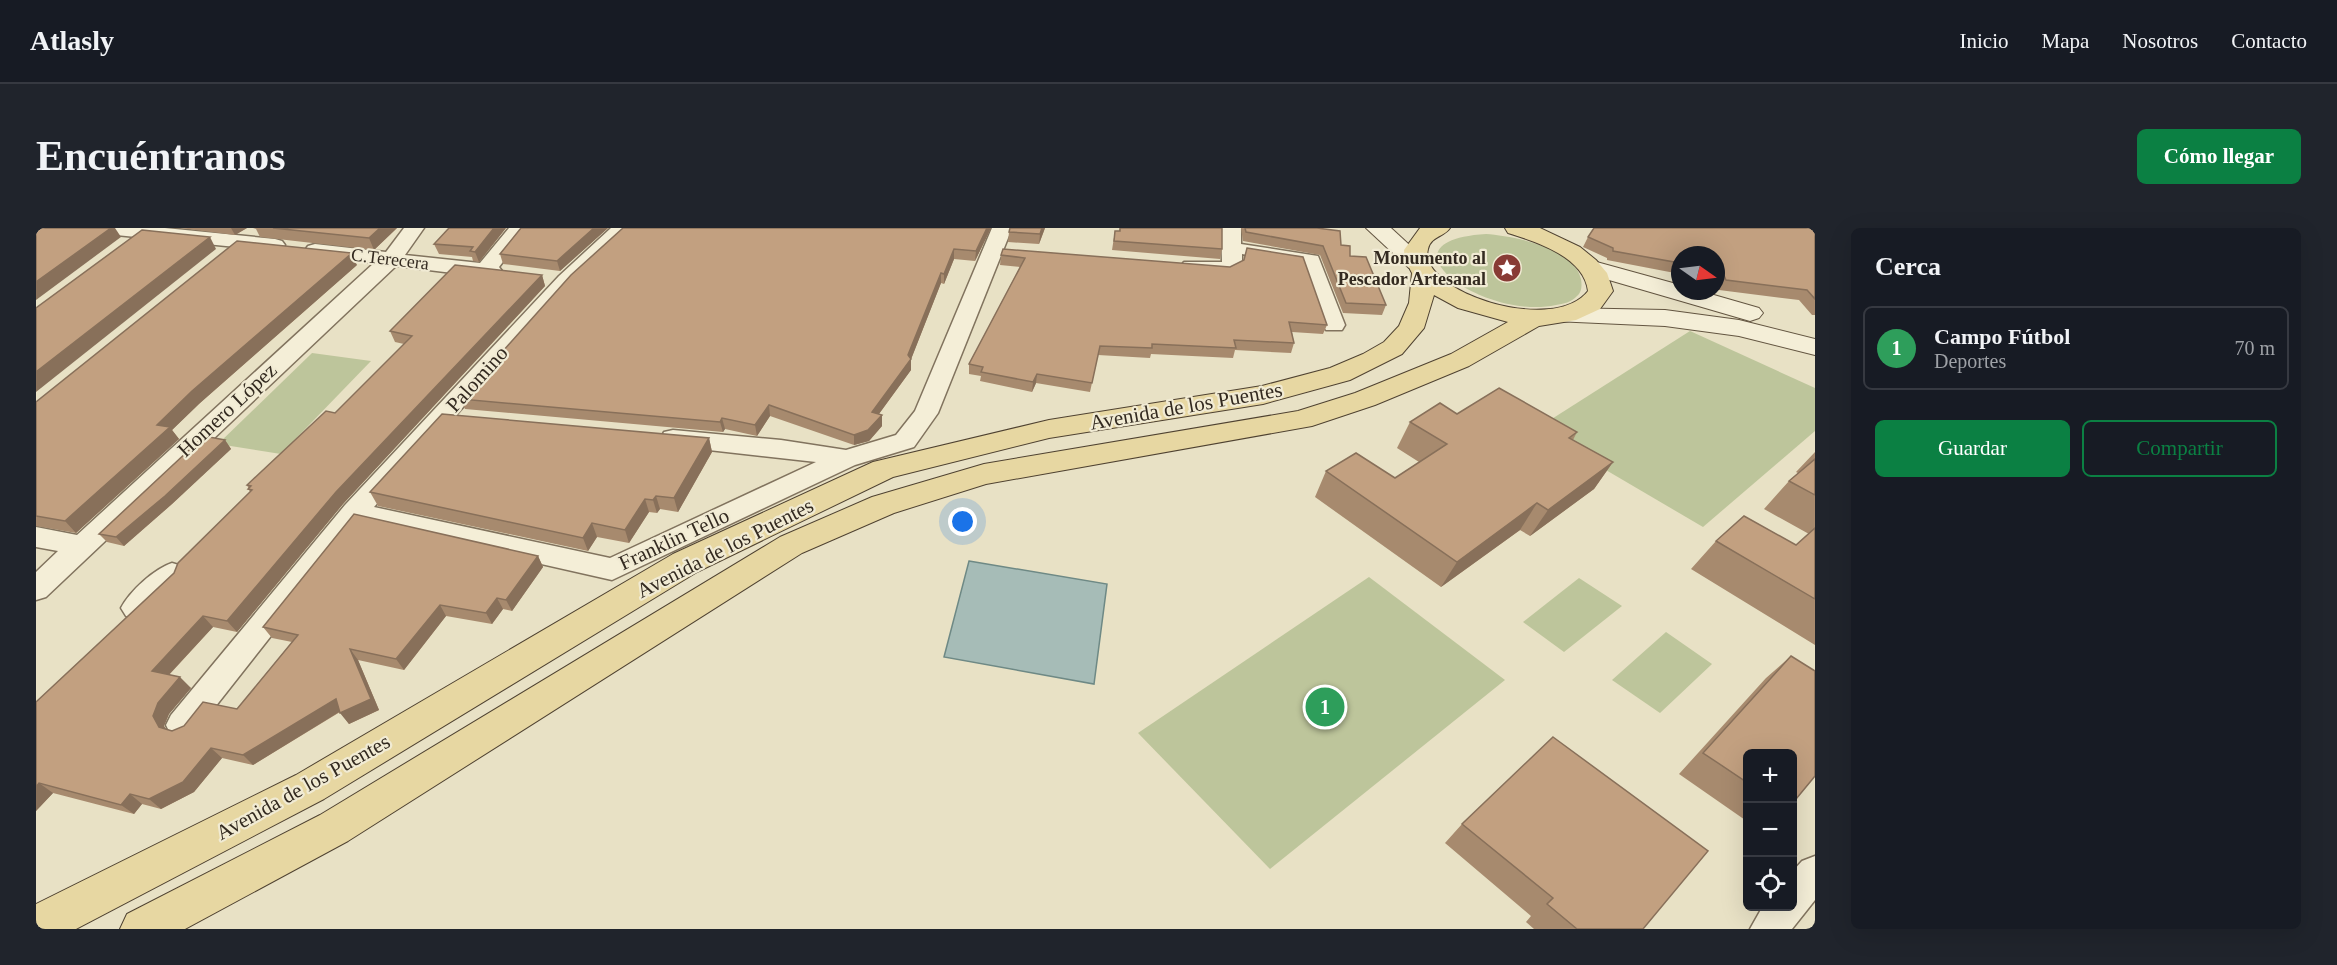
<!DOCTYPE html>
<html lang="es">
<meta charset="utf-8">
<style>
:root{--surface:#171b24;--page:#20242c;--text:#f1f3f6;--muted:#9ea1a6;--line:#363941;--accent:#0b8043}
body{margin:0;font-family:Georgia,serif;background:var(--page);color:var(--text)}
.controls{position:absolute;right:18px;bottom:18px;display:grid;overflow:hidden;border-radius:9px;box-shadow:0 6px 24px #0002}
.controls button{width:54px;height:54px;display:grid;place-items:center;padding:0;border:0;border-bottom:2px solid var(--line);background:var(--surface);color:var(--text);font:30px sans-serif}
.compass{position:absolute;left:1635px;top:18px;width:54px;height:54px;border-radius:50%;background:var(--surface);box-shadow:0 6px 24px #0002;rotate:104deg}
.you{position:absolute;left:927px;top:294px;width:21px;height:21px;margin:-15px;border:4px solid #fff;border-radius:50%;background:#1a73e8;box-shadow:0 0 0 9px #1a73e833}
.badge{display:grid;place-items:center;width:39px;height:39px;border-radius:50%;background:var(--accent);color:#fff;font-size:20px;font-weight:700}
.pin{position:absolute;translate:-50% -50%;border:3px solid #fff;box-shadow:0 2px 6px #0006}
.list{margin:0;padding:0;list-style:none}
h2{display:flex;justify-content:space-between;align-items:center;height:78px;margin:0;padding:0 24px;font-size:26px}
h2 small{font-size:20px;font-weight:400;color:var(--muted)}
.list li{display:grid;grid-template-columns:39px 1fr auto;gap:18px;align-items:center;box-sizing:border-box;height:84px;margin:0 12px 12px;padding:0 12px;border:2px solid var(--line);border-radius:9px}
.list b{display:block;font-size:22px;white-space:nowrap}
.list p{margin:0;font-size:20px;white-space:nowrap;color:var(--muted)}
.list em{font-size:20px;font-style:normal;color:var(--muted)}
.actions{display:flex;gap:12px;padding:18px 24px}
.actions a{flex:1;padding:14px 0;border:2px solid var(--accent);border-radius:9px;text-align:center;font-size:21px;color:var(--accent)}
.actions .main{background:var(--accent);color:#fff}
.icon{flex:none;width:33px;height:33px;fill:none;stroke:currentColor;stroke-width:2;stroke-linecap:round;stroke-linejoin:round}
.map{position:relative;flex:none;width:1779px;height:701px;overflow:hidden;border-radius:9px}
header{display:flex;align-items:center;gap:36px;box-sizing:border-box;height:84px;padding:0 30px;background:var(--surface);border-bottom:2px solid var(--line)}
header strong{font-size:28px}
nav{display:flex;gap:33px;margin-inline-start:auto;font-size:21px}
.intro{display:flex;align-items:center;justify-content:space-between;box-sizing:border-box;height:144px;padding:0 36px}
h1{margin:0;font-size:42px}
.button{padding:15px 27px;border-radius:9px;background:var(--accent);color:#fff;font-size:21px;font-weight:700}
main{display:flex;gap:36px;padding:0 36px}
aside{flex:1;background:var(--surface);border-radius:9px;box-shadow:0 6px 24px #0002}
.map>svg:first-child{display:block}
.green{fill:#bdc59b}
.water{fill:#a6bcb7;stroke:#6e8985;stroke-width:1.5}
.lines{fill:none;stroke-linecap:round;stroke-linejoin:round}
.street-casing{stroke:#81735e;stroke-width:3}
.secondary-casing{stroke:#635541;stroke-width:2}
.primary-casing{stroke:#4f4231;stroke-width:2}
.street{fill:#f4eed7;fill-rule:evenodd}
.secondary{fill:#f4eed7;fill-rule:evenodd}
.primary{fill:#e7d7a2;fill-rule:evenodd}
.wall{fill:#a78a6e}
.shaded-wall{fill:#88705a}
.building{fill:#c2a080;stroke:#88705a;stroke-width:1.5}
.labels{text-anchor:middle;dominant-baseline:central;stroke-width:4.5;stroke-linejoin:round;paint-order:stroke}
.far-poi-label{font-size:18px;font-weight:bold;fill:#332a20;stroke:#f1ebd4;text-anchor:end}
.far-street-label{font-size:18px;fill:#332a20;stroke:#f1ebd4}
.street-label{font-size:21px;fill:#332a20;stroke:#f1ebd4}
</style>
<header>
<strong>Atlasly</strong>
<nav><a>Inicio</a><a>Mapa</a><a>Nosotros</a><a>Contacto</a></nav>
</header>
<div class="intro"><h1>Encuéntranos</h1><a class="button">Cómo llegar</a></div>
<main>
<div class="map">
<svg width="1779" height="701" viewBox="0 0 1779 701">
<rect width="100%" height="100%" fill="#e8e1c5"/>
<g class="green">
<path d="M1450,6C1477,8 1537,19 1545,51C1546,57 1546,64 1541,68C1536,74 1527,76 1520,77C1448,93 1336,13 1450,6Z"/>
<path d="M1654,103L1779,160V203L1667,299L1500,201Z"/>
<path d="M276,125L335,133L245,226L182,216Z"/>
<path d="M1333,349L1469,452L1234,641L1102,505Z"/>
<path d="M1543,350L1586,378L1528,424L1487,394Z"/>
<path d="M1630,404L1676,436L1624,485L1576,452Z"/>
</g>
<path class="water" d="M933,333L1071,356L1058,456L908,429Z"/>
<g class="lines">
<g class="street-casing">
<g id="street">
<path d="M60,0H129L239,11L246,13L249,17L246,21L239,23L70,6Z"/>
<path d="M368,0H388L369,27L444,35L473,0H493L463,39L466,43L463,47L449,49L360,38L10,369L0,372V344L22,323L0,319V299L41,307L338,35L272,26L269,22L272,18L279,16L350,24Z"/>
<path d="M575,0H597L537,56L338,279L574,330L780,234L637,218L628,216L625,210L628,204L637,202L745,212L810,222L860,207L879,183L956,0H976L902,185L878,219L819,237L576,352L324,295L157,507L146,511L135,507L130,497L135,487L309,277L523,48Z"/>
<path d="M1185,0H1205V16L1282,28L1309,97L1306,102H1290L1287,97L1266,37L1206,26V38L1203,42L1187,46L1148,42L1145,38L1148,34H1186Z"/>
<path d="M136,335L146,338L150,346C144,357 120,383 109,389C102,392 97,390 90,388L85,380C94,363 118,341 136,335Z"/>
<path d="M1779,628V672L1756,701H1714L1727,678H1756V644L1766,633Z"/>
</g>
</g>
<g class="secondary-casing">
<g id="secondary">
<path d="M1330,0H1355L1393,35L1389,40H1373Z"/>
<path d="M1557,33L1644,57V63H1664L1723,80L1727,85L1723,90L1714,93L1549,45L1545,40L1549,35Z"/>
<path d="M1527,80L1629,82L1703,92L1779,111V127L1703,108L1629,98L1518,93L1514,88L1518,83Z"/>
</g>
</g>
<g class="primary-casing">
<path id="primary" d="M1384,0H1414C1408,9 1395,8 1392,21C1381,63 1517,108 1552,63C1548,29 1501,14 1472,5L1469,0H1504L1544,19L1560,32L1571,45L1577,63L1564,81L1540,92L1503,98L1433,138L1339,177L1276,198L950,256L858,285L766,325L312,613L149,701H84L91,686L284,587L744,309L836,269L948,236L1262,183L1319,165L1415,126L1472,94L1422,80L1398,67L1388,100L1366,126L1314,152L1227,176L1013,210L857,249L661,344L288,571L40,701H0V676L260,547L637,326L837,234L1013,192L1226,158L1294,140L1327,126L1348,114L1363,98L1373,75L1376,45L1369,32L1368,22Z"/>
</g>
<use href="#street" class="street"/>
<use href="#secondary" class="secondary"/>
<use href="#primary" class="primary"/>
</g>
<g class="wall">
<path d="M144,0H211L199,7Z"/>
<path d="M217,0H361L338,22L224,9L220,1Z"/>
<path d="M470,0L443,34L437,33L436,29L403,26L398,16Z"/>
<path d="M485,0H572L524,43L467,36L464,26Z"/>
<path d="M587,0H955L939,33L918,31L908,56L905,55L875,131V142L843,186L846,187V198L833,213L818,217L734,188L721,208L689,201L687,204L429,181L424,171Z"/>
<path d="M1009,0L1003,16L972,14L973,4Z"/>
<path d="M1084,0H1186V21L1184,31L1076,22L1079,3H1083Z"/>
<path d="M1205,0H1281L1305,17L1314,28L1350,77L1346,87L1307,85L1284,27L1207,13Z"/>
<path d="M1779,0V87H1776L1763,72L1683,62L1680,55V27H1644V46L1571,32V30L1547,19L1552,9Z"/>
<path d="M967,21L1291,97L1287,106L1256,104L1258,115L1255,125L1199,122L1197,130L1115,126L1114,130L1062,127L1054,164L1000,155L996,164L944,153L945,148L933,146V136L984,39L964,37L965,27Z"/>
<path d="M321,37L164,175L136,202L143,211L40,305L0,298V174Z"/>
<path d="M506,47L509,58L307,276L201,404L177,399L133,447L155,460L133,486L128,498L130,501L136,503L201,481L256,414L236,410L227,399L502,328L507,339L476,383L467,381L456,396L410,388L368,442L322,432L343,482L313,496L304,484L217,537L186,530L158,564L125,581L106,576L98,586L17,565L0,583V474L138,345L214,264L211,257L299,185L368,116L359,114L354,103Z"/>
<path d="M1421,186L1541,204L1537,212L1577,234L1558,261L1494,308L1484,302L1405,359L1279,269L1290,243L1359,250L1383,234L1361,220L1374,194Z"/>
<path d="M673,210L676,224L642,284L624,281L621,285L613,284L593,315L561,309L552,323L342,278L334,264Z"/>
<path d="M189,212L195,221L136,276L88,318L71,314L63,306Z"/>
<path d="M1779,224V417L1655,341L1680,313L1760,317L1773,306L1728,281L1753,253L1762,245L1760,244Z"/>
<path d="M1755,428L1712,525V594L1643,546L1730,450Z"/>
<path d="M1426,596L1607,701H1498L1490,694L1495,688L1409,615Z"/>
</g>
<g class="shaded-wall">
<path d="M75,0H79L85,9L0,72V54Z"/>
<path d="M195,0H211L199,7Z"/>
<path d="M344,0H361L338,22L333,10Z"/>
<path d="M458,0H470L443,34L439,24Z"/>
<path d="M558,0H572L524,43L521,33Z"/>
<path d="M951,0H955L939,33L940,23Z"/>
<path d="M1006,0H1009L1003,16L1004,6Z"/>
<path d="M174,9L180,21L0,164V144Z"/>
<path d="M918,21V31L908,56V46Z"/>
<path d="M316,25L321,37L164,175L136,202L143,211L40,305L29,293L121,197L156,163Z"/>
<path d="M905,45V55L874,134L875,131V142L837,194L836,184L872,127Z"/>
<path d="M506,47L509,58L307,276L201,404L191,393L300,264Z"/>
<path d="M1001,146L1000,155L996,164L997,154Z"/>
<path d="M733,177L734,188L721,208L719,197Z"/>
<path d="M846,187V198L833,213L818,217V207Z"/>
<path d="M686,190L689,201L687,204L684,194Z"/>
<path d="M673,210L676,224L642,284L638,270Z"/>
<path d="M189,212L195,221L136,276L88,318L80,309Z"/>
<path d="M1577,234L1558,261L1494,308L1512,282Z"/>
<path d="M620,268L624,281L621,285L617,272Z"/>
<path d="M609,271L613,284L593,315L589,302Z"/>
<path d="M1501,275L1484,302L1405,359L1421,334Z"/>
<path d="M556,295L561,309L552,323L547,310Z"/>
<path d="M502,328L507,339L476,383L470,372Z"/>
<path d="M461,370L467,381L456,396L450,385Z"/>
<path d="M404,377L410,388L368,442L360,431Z"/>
<path d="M167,388L177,399L127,453L116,443Z"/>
<path d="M314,421L322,432L343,482L313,496L304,485Z"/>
<path d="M144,449L155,460L133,486L128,498L134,509L123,499L117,488L122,475Z"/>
<path d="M300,471L308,481L217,537L207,527Z"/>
<path d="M175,520L186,530L158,564L125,581L113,571Z"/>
<path d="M3,555L17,565L0,583V559Z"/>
<path d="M94,566L106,576L98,586L85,577Z"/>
</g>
<g class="building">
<path d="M0,0H75L0,54Z"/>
<path d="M237,0H344L333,10Z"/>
<path d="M413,0H458L439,24L434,23L437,19L398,16Z"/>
<path d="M485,0H558L521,33L464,26Z"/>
<path d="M587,0H951L940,23L918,21L908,46L905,45L872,127L875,131L836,184L846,187L832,202L818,207L733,177L719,197L686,190L684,194L424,171L535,47Z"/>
<path d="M974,0H1006L1004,6L973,4Z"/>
<path d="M1084,0H1186V21L1078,13L1079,3H1084Z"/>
<path d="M1209,0H1281L1304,3L1305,17L1314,18V28L1330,29L1350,77L1310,75L1287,18L1210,4Z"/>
<path d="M1558,0H1779V71L1771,62L1690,52L1686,43L1680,42V27H1644V35L1577,23V20L1552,9Z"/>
<path d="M106,2L174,9L0,144V80Z"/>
<path d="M201,13L316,25L156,163L121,197L134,199L29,293L0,288V174Z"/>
<path d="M1211,20L1267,29L1291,97L1253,94L1258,115L1198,112L1200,120L1116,116V120L1064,118L1056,155L1001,146L997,154L945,144L947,139L933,136L989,30L965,27L967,21L1194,39L1208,32Z"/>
<path d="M419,37L506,47L300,264L191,393L167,388L116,443L144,449L122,475L117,488L123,499L136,503L148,498L167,474L201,481L262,407L227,399L318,286L502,328L470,372L461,370L450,385L404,377L360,431L314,421L335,471L304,485L300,471L207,527L175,520L147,554L113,571L94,566L85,577L3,555L0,559V474L138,345L142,335L216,262L212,261L215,258L211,257L290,183L299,185L376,108L354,103Z"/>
<path d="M1463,160L1541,204L1533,210L1577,234L1512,282L1501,275L1421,334L1290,243L1320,225L1359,250L1411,216L1374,194L1404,175L1421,186Z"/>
<path d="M406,186L673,210L638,270L620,268L617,272L609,271L589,302L556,295L547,310L334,264Z"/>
<path d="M168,208L189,212L129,268L80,309L63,306Z"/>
<path d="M1779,231V267L1753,253Z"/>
<path d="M1708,288L1760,317L1779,300V371L1680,313Z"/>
<path d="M1755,428L1779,443V548L1756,576V525H1712V555L1667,525Z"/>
<path d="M1517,509L1672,623L1607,701H1541L1511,676L1517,670L1426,596Z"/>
</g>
<defs>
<g id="sight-disc" transform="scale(1.5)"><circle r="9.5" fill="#883b35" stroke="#f1ebd4"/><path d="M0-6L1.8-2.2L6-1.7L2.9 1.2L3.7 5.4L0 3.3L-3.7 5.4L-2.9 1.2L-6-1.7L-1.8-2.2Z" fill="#fff"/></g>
</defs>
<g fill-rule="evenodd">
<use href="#sight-disc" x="1471" y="40"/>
</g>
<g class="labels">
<g class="far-poi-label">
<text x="1450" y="30">Monumento al<tspan x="1450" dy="21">Pescador Artesanal</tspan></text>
</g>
<g class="far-street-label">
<text transform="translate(354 31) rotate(7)">C.Terecera</text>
</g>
<g class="street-label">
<text transform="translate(441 151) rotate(-48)">Palomino</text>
<text transform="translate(1150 178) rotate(-10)">Avenida de los Puentes</text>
<text transform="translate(191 182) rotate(-43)">Homero López</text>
<text transform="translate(638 311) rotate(-25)">Franklin Tello</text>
<text transform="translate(689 320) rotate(-27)">Avenida de los Puentes</text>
<text transform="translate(267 559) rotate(-29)">Avenida de los Puentes</text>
</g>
</g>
</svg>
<div class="controls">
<button>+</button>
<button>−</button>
<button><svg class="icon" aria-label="locate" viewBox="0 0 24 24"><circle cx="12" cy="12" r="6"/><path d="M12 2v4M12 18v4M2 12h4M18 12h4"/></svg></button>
</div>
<svg class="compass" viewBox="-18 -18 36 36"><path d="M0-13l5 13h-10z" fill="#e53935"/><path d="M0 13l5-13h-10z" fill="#9ea1a6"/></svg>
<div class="you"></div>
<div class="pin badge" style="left:1289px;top:479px;background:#2e9e5b">1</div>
</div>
<aside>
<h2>Cerca<small></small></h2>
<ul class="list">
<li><span class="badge" style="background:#2e9e5b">1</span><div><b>Campo Fútbol</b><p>Deportes</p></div><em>70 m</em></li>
</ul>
<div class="actions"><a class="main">Guardar</a><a>Compartir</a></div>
</aside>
</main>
